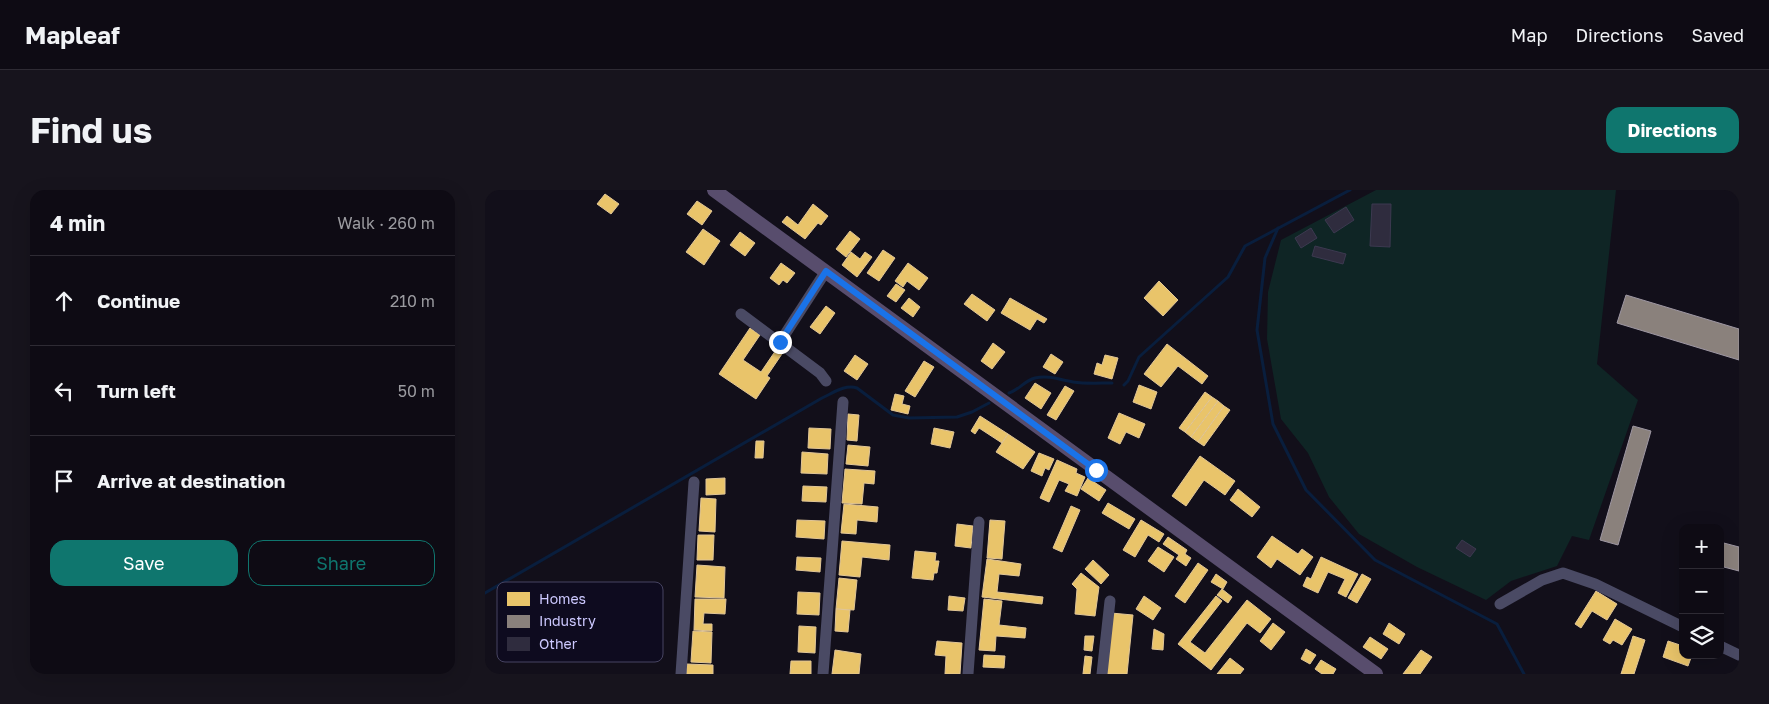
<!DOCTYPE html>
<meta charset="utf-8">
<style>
:root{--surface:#0e0b14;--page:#17141d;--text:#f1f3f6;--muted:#9b9ba0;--line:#2e2b34;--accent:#0f766e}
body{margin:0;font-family:"Golos Text",sans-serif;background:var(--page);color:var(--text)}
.controls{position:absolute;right:15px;bottom:15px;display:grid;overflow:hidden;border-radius:10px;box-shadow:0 5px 20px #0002}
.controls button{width:45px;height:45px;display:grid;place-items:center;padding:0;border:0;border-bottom:1px solid var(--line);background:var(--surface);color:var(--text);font:25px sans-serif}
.stop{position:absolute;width:15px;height:15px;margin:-11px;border:4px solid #1a73e8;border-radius:50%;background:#fff}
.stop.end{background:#1a73e8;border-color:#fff;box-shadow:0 1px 5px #0008}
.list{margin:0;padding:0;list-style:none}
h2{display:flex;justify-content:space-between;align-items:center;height:65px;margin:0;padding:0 20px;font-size:21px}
h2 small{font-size:16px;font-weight:400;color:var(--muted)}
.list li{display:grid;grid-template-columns:32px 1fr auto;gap:15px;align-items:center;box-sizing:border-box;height:90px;padding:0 20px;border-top:1px solid var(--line)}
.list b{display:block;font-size:19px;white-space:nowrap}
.list em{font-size:16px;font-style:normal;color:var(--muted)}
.actions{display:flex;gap:10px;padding:15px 20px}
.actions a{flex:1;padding:11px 0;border:1px solid var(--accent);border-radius:15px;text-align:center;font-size:18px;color:var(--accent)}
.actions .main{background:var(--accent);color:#fff}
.icon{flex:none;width:28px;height:28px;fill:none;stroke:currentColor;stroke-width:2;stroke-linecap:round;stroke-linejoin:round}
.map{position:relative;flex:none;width:1254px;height:484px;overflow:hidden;border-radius:15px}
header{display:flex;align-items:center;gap:30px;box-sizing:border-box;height:70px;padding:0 25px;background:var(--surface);border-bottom:1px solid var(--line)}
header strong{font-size:24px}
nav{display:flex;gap:28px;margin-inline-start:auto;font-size:18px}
.intro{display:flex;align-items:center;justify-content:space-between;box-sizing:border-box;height:120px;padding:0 30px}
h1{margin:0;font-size:35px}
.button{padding:12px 22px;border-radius:15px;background:var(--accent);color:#fff;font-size:18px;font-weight:700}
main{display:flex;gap:30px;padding:0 30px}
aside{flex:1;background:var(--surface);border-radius:15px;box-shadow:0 5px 20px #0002}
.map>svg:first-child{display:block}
.green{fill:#0f2525}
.homes{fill:#e9c46a;stroke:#e1c697}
.industry{fill:#8a817c;stroke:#9e97a3}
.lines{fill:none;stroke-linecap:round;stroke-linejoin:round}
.stream{stroke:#091e3d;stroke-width:3}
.building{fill:#2f2c3e;stroke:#3c3950}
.minor{stroke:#4a4a64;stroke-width:11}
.major{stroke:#584d6d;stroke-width:14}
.route{stroke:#1a73e8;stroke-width:6}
.key{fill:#0e0b1f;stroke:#474462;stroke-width:1}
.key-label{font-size:14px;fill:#cdc9ff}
</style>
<header>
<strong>Mapleaf</strong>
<nav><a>Map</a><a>Directions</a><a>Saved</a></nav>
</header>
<div class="intro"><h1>Find us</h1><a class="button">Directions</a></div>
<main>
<aside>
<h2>4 min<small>Walk · 260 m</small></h2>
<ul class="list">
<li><svg class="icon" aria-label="ahead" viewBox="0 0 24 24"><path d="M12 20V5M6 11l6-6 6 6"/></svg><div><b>Continue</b></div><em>210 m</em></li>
<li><svg class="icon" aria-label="left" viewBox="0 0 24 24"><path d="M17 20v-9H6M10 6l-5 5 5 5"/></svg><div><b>Turn left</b></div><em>50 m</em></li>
<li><svg class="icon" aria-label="arrive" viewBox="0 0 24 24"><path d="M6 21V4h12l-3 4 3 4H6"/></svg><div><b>Arrive at destination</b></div></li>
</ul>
<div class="actions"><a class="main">Save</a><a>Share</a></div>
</aside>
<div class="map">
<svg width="1254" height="484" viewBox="0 0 1254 484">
<rect width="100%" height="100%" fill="#120f1a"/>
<path class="green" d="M891,0H1131L1112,174L1153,210L1104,350L1087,346L1072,376L1026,391L1001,410L932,377L874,344L844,307L823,263L796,229L782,149L783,102L796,50Z"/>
<g class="homes">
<path d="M120,4L134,14L126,24L112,14Z"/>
<path d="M212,11L227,21L217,35L202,24Z"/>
<path d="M328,14L343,26L336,35L333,33L320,49L297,32L302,26L313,35Z"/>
<path d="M218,39L235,51L219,75L201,62Z"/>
<path d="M365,41L375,49L361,67L351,59Z"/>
<path d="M255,42L270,53L260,66L245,55Z"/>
<path d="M398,60L410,68L394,91L382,83Z"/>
<path d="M366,62L375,69L380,62L387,67L372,87L357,75Z"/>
<path d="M296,73L310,83L302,93L298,90L294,95L285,88Z"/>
<path d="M423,73L443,88L434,100L422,91L418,97L410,91Z"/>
<path d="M674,91L693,110L678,126L659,108Z"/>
<path d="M411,94L420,100L411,112L402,106Z"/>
<path d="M487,104L510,120L502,131L479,114Z"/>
<path d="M424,108L435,117L428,127L416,118Z"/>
<path d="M525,108L562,129L559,133L552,129L545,140L516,123Z"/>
<path d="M341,116L350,123L335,144L325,137Z"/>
<path d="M265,138L275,145L258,170L276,182L293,157L299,161L282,186L285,188L271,209L234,184Z"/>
<path d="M508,153L520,162L507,179L496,171Z"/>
<path d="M682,154L723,186L717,194L693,176L676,197L659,184Z"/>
<path d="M566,164L578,172L570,184L558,177Z"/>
<path d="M370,165L383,174L372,190L359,181Z"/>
<path d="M620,165L633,168L627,189L609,184L612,173L617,175Z"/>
<path d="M439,171L449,177L430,207L420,201Z"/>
<path d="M550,193L566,203L556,219L540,208Z"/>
<path d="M654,195L672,202L666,219L648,212Z"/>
<path d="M580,196L589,201L571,230L562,225Z"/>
<path d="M720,202L727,207L700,242L694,238Z"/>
<path d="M410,204L419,206L417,214L425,216L423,224L406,220Z"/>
<path d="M727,207L733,211L706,247L700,242Z"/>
<path d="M733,211L739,216L713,252L706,247Z"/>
<path d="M739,216L745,220L719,256L713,252Z"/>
<path d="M634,223L660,234L654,248L641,242L635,254L623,248Z"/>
<path d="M363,224L374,225L372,251L362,250Z"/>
<path d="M495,226L523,244L517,253L494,238L490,244L486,241Z"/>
<path d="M324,238L346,239L345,259L323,258Z"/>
<path d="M449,238L469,242L465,258L446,254Z"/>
<path d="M523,244L550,262L538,279L511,262Z"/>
<path d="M271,251H279L278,268H270Z"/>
<path d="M363,255L385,257L383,276L361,274Z"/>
<path d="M317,262L343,264L342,284L316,283Z"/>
<path d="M554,263L569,269L564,280L560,278L557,286L546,281Z"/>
<path d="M715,266L750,291L740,305L719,290L701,316L687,306Z"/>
<path d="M572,270L592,279L591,283L600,287L592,306L580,301L584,294L574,290L564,312L555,308Z"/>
<path d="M360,279L390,281L389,294L379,293L377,314L357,313Z"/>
<path d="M240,288V304L221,305V289Z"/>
<path d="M603,288L621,300L614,311L596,299Z"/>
<path d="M318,296L342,297L341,312L317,311Z"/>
<path d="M753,299L775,317L767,327L745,310Z"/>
<path d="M216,308L231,309L230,342L214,341Z"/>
<path d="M623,313L650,329L644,339L617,323Z"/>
<path d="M359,314L393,317L392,332L372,330L371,344L356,343Z"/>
<path d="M586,316L595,320L577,362L568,358Z"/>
<path d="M312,330L340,331L339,349L311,347Z"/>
<path d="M505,330L520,331L517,369L502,368Z"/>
<path d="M656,330L679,344L674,352L663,345L650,367L638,360Z"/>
<path d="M472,334L488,336L486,358L470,356Z"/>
<path d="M213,345H229L228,370H212Z"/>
<path d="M787,346L813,364L817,359L828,367L815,385L792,369L786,378L772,367Z"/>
<path d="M683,347L702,360L700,364L706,368L701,376L691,369L694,365L678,354Z"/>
<path d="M357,351L405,355L404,370L377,367L375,387L354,385Z"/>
<path d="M673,357L689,367L679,382L663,371Z"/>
<path d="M430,361L451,363L450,371H454L452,383H449L448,390L427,388Z"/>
<path d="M312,367L336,368L335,382L311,380Z"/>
<path d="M836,367L873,384L861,407L853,403L860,389L843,382L833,403L818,396L822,387L826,389Z"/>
<path d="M502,369L536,374L534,386L514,384L512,402L558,407L557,414L497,407Z"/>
<path d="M608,370L624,385L616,394L600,379Z"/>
<path d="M713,373L723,380L700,413L690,406Z"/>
<path d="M212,375L240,377L239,408L210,407Z"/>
<path d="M596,383L614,397L610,426L590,424L592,399L587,394Z"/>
<path d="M731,384L742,392L738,399L726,392Z"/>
<path d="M877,384L886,389L872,413L863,408Z"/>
<path d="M354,388L372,390L369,420L351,419Z"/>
<path d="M737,399L747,407L743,413L732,405Z"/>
<path d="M1111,401L1132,414L1122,430L1107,421L1096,438L1090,434Z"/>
<path d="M313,402L335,403L334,425L312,424Z"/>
<path d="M464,406L480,408L478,421L463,420Z"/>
<path d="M659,406L676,418L668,430L651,419Z"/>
<path d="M731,406L737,411L705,452L720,463L762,410L786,429L775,443L762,433L726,480L693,454Z"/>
<path d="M210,409H241L240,424L219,423L218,434H227V441L209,440Z"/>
<path d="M499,409L517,411L514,435L541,438L540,448L511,446L510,461L494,460Z"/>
<path d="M351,419L365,420L363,442L350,441Z"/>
<path d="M626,423L648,425L642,484H620Z"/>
<path d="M1130,429L1147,439L1137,455L1128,450L1125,454L1118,450Z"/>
<path d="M788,433L800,442L786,460L775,451Z"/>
<path d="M904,433L920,444L914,454L898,444Z"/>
<path d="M314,436L331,437L330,463L313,462Z"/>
<path d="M669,439L679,444L678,460L667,459Z"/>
<path d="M208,441L227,442L226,473L206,472Z"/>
<path d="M600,446H609L607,461L599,460Z"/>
<path d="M1148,446L1160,450L1149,484H1136Z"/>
<path d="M885,447L903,459L896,469L878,457Z"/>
<path d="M452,451L477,453L475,484H460L461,466L450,465Z"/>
<path d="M1183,451L1198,456V465H1207L1203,476L1178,467Z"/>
<path d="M821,459L831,465L825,474L816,469Z"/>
<path d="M350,460L376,464L374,484H347Z"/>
<path d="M936,460L947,467L935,484H918Z"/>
<path d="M499,465L520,466L519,478L498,477Z"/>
<path d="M600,466L607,467L605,484H598Z"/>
<path d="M745,468L759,479L755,484H732Z"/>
<path d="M836,470L851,479L848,484H837L830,479Z"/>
<path d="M306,471H326V484H305Z"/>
<path d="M202,474L228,475V484H201Z"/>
</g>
<g class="industry">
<path d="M1141,105L1254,139V170L1132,133Z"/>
<path d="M1148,236L1166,241L1133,355L1115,350Z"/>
<path d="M1235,352L1254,357V381L1235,376Z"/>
</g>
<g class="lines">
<g class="stream">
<path d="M793,38L780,68L772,140L788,234L821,300L890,370L1012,434L1039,484"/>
<path d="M639,195L643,191L654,167L743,87L760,56L865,0"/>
<path d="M524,203C534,200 539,191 550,188C564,185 575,190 588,192C601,194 615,193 627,193"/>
<path d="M0,403L337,208C348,203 360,194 372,198L408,225L424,228L472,227L487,222L504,213"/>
</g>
</g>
<g class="building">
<path d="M887,14H906L905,57L885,56Z"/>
<path d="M861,17L869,30L849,43L840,30Z"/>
<path d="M826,38L832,48L816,58L810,48Z"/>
<path d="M830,56L861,64L858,74L827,66Z"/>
<path d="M977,350L991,359L985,367L971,358Z"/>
</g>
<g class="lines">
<g class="minor">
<path d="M256,124L335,183L341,191"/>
<path d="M295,152L341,81"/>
<path d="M1015,414L1057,390L1078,383L1110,394L1198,437"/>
<path d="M1235,456L1254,465"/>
<path d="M196,484L209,292"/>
<path d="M338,484L358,212"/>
<path d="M483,484L494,332"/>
<path d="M617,484L625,411"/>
</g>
<path class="major" d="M229,0L891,484"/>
</g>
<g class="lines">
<path class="route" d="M295,152L341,81L611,280"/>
</g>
<rect x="12" y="392" width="166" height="80" rx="8" class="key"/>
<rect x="22" y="402" width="23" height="14" fill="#e9c46a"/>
<rect x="22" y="425" width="23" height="13" fill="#8a817c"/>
<rect x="22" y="447" width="23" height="14" fill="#2f2c3e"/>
<g class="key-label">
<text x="54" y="414">Homes</text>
<text x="54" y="436">Industry</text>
<text x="54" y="459">Other</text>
</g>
</svg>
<div class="controls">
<button>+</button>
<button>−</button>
<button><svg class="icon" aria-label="layers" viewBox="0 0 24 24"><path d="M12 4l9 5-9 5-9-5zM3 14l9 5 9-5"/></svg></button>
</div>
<div class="stop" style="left:611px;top:280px"></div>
<div class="stop end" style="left:295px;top:152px"></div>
</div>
</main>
